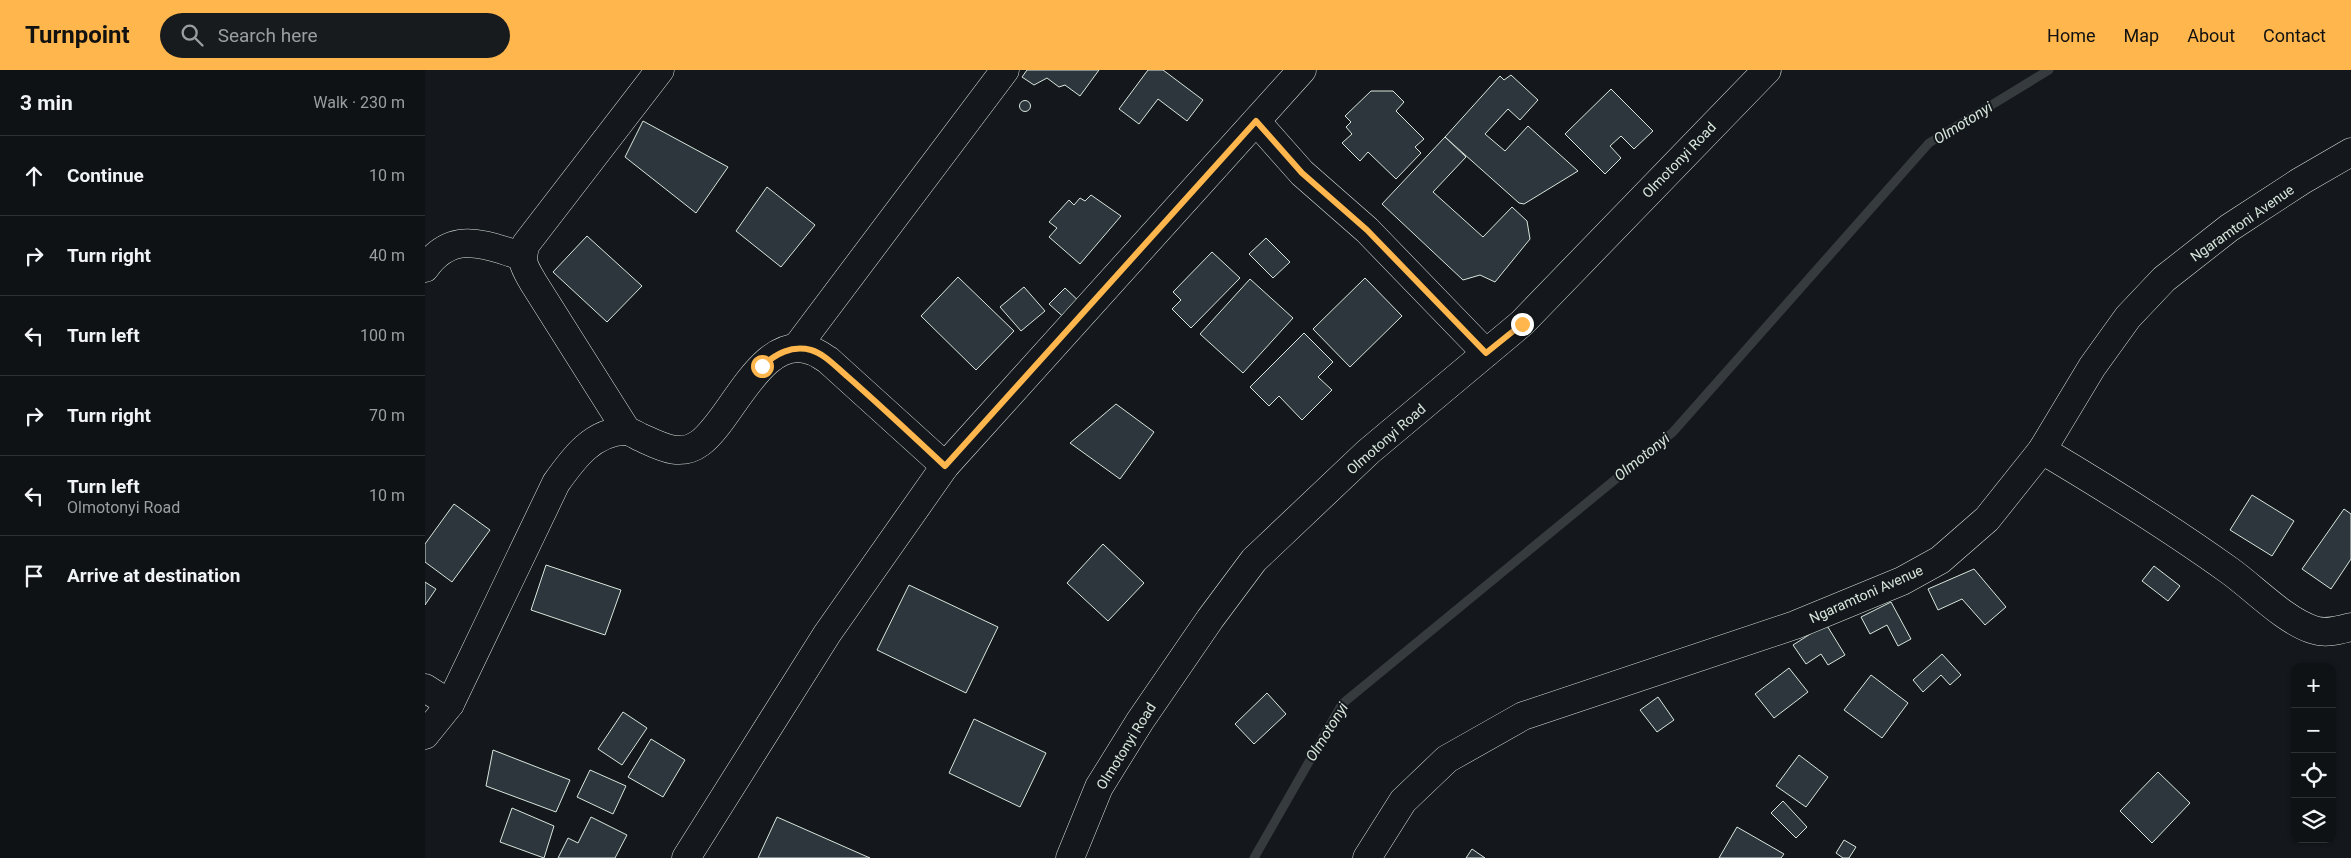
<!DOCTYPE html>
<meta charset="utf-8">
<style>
:root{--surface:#0f1215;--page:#181b1e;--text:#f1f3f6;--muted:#9b9ea0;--line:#2f3234;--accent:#ffb74d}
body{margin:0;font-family:Roboto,sans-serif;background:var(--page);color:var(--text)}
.controls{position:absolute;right:15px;bottom:15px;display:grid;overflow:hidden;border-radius:10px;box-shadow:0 1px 4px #0004}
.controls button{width:45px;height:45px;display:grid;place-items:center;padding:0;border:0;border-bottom:1px solid var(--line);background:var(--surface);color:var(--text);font:25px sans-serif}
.stop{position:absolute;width:15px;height:15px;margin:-11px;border:4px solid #ffb74d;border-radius:50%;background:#fff}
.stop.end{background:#ffb74d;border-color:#fff;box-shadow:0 1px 5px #0008}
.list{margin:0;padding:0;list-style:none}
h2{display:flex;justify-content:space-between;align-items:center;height:65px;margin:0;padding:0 20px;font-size:21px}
h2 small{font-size:16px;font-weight:400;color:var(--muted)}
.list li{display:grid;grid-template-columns:32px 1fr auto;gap:15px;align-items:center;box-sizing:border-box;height:80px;padding:0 20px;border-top:1px solid var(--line)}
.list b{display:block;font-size:19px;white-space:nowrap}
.list p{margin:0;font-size:16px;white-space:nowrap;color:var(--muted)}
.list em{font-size:16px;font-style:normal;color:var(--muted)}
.icon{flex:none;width:28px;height:28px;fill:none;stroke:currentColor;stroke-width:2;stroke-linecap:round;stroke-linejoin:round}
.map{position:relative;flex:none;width:1926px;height:788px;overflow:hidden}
header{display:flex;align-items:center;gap:30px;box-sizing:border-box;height:70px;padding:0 25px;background:var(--accent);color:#111}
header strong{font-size:24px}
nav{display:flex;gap:28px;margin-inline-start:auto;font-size:18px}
.search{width:350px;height:45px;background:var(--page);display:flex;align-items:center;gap:12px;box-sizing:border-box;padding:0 18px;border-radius:28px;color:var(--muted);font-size:19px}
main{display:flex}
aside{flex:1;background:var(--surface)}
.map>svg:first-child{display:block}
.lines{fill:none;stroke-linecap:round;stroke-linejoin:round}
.stream{stroke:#363b3e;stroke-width:9}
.building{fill:#2c363c;stroke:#d8e6dc}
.street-casing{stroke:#d8e6dc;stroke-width:29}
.secondary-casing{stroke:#d8e6dc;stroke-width:29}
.street{stroke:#14181c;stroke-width:28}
.secondary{stroke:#14181c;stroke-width:28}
.route{stroke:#ffb74d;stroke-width:6}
.labels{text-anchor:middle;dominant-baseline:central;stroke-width:4;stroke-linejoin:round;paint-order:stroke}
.street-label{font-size:14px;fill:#d8e6dc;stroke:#14181c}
.water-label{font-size:15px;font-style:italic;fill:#d8e6dc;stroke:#14181c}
</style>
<header>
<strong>Turnpoint</strong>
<div class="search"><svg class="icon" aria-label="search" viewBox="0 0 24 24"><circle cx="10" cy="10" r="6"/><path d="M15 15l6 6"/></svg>Search here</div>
<nav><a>Home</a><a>Map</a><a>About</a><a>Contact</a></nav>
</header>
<main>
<aside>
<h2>3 min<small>Walk · 230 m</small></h2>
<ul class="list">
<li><svg class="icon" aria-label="ahead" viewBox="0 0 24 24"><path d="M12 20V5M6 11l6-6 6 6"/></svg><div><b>Continue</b></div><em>10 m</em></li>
<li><svg class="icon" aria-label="right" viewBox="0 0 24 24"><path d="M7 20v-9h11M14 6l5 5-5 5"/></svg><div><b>Turn right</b></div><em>40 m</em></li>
<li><svg class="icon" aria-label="left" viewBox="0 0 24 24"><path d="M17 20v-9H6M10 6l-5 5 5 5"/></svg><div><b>Turn left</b></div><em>100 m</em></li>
<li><svg class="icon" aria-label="right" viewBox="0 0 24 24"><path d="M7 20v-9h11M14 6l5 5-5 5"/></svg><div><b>Turn right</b></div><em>70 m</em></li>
<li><svg class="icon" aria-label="left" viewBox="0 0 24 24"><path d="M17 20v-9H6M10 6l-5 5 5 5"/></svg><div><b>Turn left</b><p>Olmotonyi Road</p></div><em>10 m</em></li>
<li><svg class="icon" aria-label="arrive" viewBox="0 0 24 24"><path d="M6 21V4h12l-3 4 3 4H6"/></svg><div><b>Arrive at destination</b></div></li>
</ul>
</aside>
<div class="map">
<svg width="1926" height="788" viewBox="0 0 1926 788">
<rect width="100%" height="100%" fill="#14181c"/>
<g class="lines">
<path class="stream" d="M829,788L917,634L1248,362L1504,73L1624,0"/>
</g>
<g class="building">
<path d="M602,0H674L655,26L640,15L634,17L622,8L609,15L597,7Z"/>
<path d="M723,0H738L778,30L762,51L733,29L714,54L694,39Z"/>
<path d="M1086,5L1113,30L1095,50L1083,39L1060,64L1080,81L1103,56L1153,101L1099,134L1094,133L1020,67L1075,6L1079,10Z"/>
<path d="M1186,19L1228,61L1209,79L1196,66L1185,76L1196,88L1180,104L1140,64Z"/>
<path d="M946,21H968L979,32L971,41L999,69L990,77L996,83L971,109L943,82L935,91L917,73L927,64L921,57L926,52L920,46Z"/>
<circle cx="600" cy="36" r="5.5"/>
<path d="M218,51L303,97L271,143L200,87Z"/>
<path d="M1020,67L1041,87L1008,122L1058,167L1087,137L1102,151L1105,169L1070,212L1055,205L1038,210L957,134Z"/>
<path d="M342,117L390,155L356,197L311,161Z"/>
<path d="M666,125L696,146L655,194L624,167L632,158L624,152L644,130L649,135L655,128L660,131Z"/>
<path d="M162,166L217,216L182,252L128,202Z"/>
<path d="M841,168L865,192L848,208L824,184Z"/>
<path d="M787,182L815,208L766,258L747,239L756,230L748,222Z"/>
<path d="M533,207L589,261L551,300L496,246Z"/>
<path d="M940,208L977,246L925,297L888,259Z"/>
<path d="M825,209L868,248L818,303L775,264Z"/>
<path d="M599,217L620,241L596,261L575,237Z"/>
<path d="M640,218L659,236L643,251L624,234Z"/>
<path d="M879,263L908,292L893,307L907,320L877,350L854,326L844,336L825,317Z"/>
<path d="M691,334L729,362L695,409L645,373Z"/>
<path d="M1827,425L1869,451L1847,486L1805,460Z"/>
<path d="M29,434L65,460L27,512L0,492V474Z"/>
<path d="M1919,439L1926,444V489L1906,519L1877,499Z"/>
<path d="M678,474L719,513L683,551L642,513Z"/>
<path d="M121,495L196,520L180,565L106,540Z"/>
<path d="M1729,496L1755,516L1743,531L1717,511Z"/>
<path d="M1549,499L1581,537L1560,555L1537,529L1513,540L1503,519Z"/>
<path d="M0,512L11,519L0,535Z"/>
<path d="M484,515L573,557L541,623L452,580Z"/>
<path d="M1466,532L1486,569L1473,576L1462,555L1445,564L1436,547Z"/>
<path d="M1401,554L1420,585L1403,595L1396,584L1381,594L1368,575Z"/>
<path d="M1517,584L1536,605L1525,615L1516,605L1498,622L1488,610Z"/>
<path d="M1364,598L1383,622L1349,648L1330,624Z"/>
<path d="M1446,605L1483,633L1457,668L1419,640Z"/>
<path d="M842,623L861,644L829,674L810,654Z"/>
<path d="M1233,627L1249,650L1232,662L1215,640Z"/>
<path d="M198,642L222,658L197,695L173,679Z"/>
<path d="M549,649L621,683L595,737L524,703Z"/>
<path d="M226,669L260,690L238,727L203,707Z"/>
<path d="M68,680L145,710L131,742L61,716Z"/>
<path d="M1374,685L1403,707L1381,737L1351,716Z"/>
<path d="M165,700L201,716L188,744L152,727Z"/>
<path d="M1733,702L1765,733L1727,773L1695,741Z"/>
<path d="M1358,731L1382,757L1371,768L1346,743Z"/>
<path d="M87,738L129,756L119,788L75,772Z"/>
<path d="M166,747L202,765L190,788H133L143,768L153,773Z"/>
<path d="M352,747L445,788H333Z"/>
<path d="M1312,757L1359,784L1356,788H1294Z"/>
<path d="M1419,770L1431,777L1424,788H1418L1411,783Z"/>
<path d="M1047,779L1060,788H1041Z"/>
</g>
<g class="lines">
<g class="street-casing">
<g id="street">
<path d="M831,51L877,103L942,160L1061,283"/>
<path d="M0,198C28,159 59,175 97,186"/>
<path d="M371,278L580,0"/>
<path d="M202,361L108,212C99,196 95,192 101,174L235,0"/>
<path d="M1617,380C1681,418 1745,458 1805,501C1830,519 1860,551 1889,560C1901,564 1914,560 1926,557"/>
<path d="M0,618L25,634"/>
<path d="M0,665L25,634L131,413C148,389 168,361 201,361C205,361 211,365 215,367C235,376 255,388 275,373C307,350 337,261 387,281C393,283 398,287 403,290L520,396"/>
<path d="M261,788L402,564L520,396L877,0"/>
<path d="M942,788L978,731L1022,689L1098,646L1370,555L1477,511L1515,490L1562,449L1617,380L1667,297L1703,247L1739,209L1804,158L1876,111L1926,82"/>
</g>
</g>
<g class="secondary-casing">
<path id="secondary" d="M645,788L674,717L715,651L785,549L829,490L943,382L1097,253L1342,0"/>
</g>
<use href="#street" class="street"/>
<use href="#secondary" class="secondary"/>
</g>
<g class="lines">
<path class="route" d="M337,296C351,284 366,275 386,280C400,284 412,298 423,307C456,336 488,366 520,396L831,51L877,103L942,160L1061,283L1097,254"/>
</g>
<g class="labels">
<g class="street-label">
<text transform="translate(1254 90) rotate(-46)">Olmotonyi Road</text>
<text transform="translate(1817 153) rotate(-35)">Ngaramtoni Avenue</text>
<text transform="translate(961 369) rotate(-41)">Olmotonyi Road</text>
<text transform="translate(1441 524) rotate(-24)">Ngaramtoni Avenue</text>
<text transform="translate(701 676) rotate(-58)">Olmotonyi Road</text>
</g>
<g class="water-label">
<text transform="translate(1538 53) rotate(-32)">Olmotonyi</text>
<text transform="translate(1217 387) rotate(-39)">Olmotonyi</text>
<text transform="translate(902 662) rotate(-58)">Olmotonyi</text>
</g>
</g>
</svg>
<div class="controls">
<button>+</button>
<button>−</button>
<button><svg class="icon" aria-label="locate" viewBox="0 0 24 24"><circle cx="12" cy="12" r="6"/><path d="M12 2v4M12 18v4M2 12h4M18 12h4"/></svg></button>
<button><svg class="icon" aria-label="layers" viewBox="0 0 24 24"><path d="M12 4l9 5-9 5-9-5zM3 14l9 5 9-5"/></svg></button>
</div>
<div class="stop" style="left:337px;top:296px"></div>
<div class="stop end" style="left:1097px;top:254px"></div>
</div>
</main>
